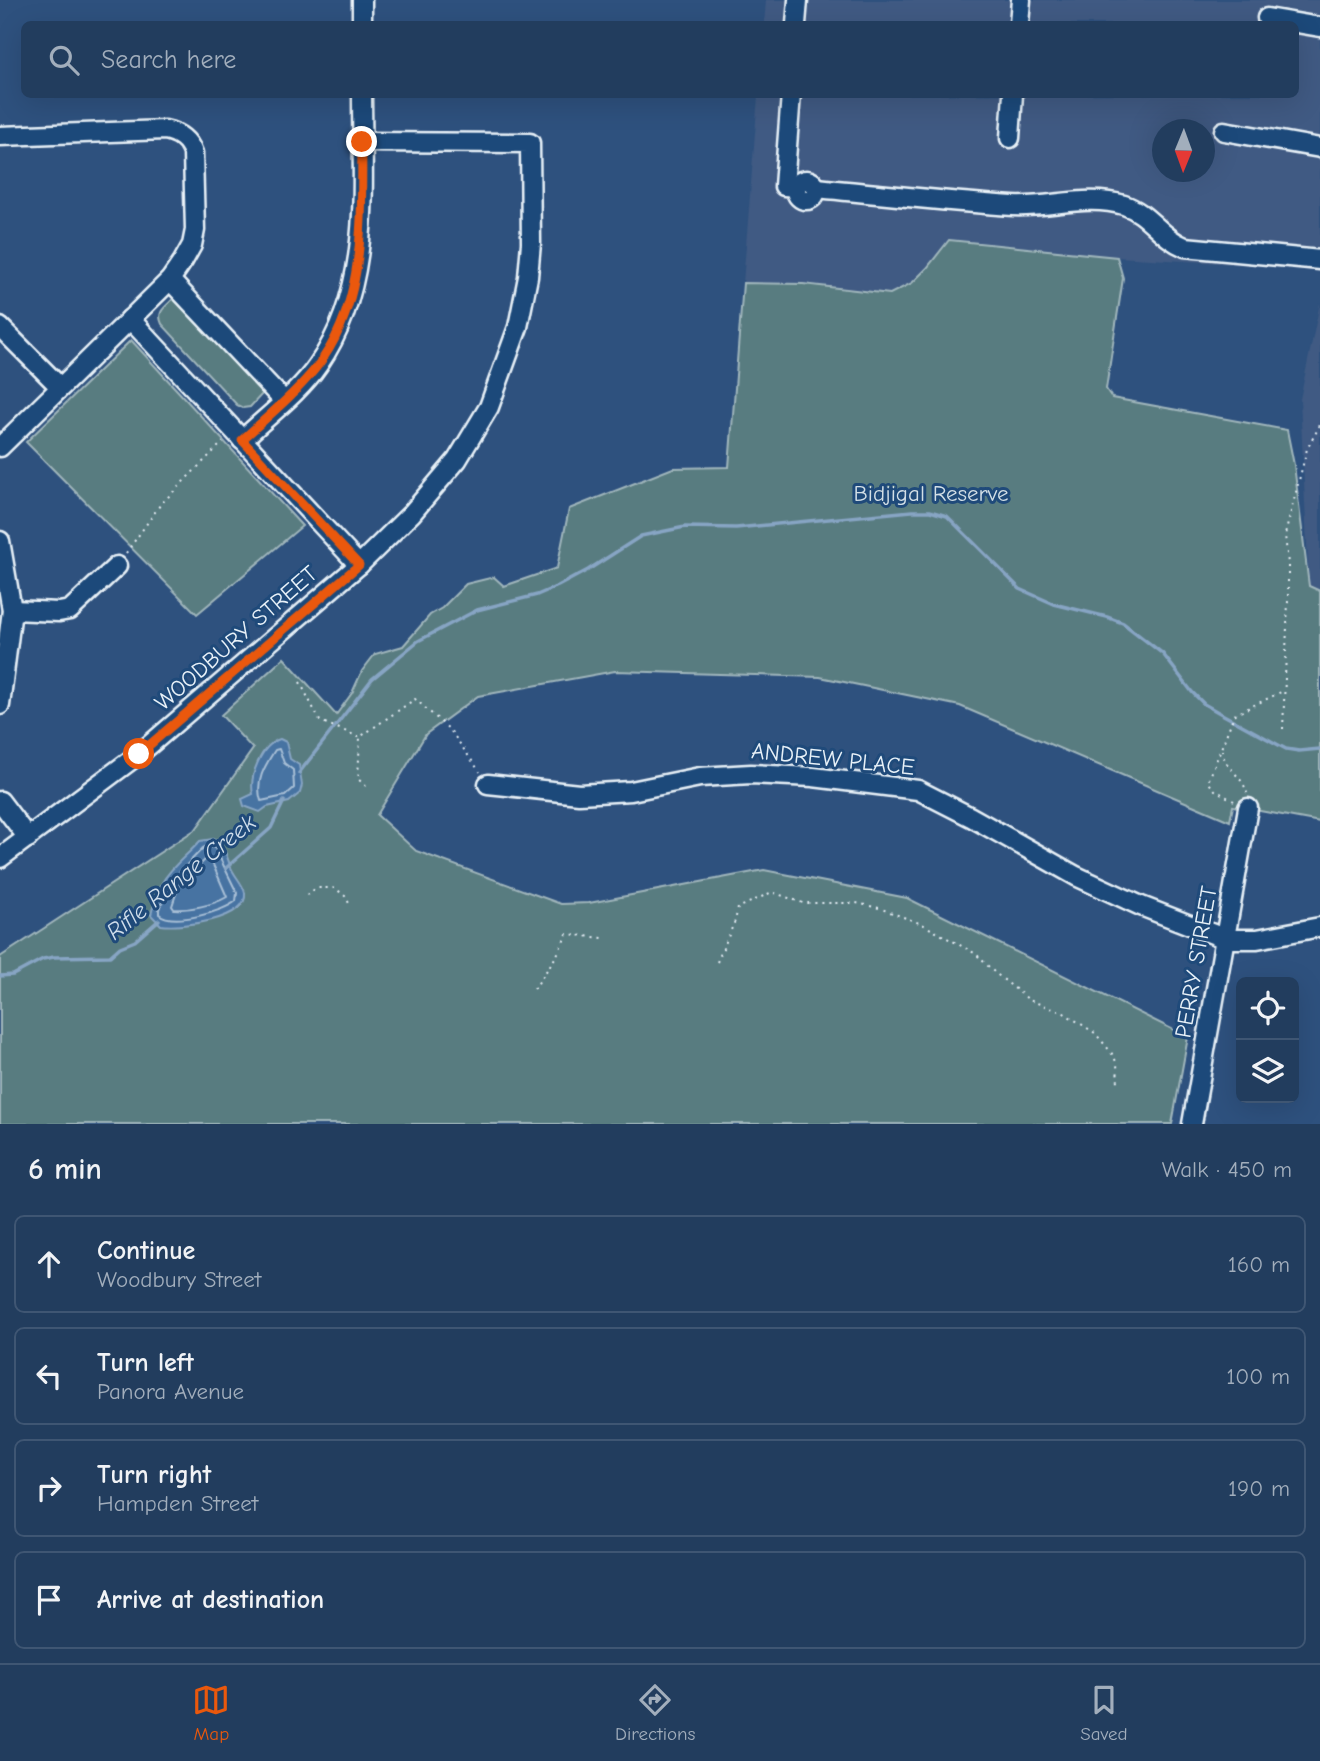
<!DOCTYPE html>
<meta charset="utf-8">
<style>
:root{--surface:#223d5e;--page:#2a4464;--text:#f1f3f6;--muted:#a2aebc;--line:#3f5673;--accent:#ea580c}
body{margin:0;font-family:"Comic Neue",sans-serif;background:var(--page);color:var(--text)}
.controls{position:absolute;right:21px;bottom:21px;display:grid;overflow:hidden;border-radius:10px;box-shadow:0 7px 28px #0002}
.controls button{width:63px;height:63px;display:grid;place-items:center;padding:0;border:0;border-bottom:2px solid var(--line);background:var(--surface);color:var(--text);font:35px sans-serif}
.compass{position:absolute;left:1152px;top:119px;width:63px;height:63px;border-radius:50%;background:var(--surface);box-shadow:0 7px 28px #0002;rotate:181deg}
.stop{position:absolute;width:21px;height:21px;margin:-16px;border:5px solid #ea580c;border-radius:50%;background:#fff}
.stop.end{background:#ea580c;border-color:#fff;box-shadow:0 2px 7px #0008}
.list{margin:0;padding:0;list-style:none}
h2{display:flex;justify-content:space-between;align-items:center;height:91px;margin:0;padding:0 28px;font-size:30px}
h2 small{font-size:23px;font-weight:400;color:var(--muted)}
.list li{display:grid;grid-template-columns:46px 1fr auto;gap:21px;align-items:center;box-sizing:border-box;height:98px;margin:0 14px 14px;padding:0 14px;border:2px solid var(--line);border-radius:10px}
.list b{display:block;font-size:26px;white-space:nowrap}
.list p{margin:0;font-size:23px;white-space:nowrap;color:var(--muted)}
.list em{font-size:23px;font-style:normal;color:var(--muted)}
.icon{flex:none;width:38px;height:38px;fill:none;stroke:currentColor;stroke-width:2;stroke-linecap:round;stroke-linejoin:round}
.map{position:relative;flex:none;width:1320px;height:1124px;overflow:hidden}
.search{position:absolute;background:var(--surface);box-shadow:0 7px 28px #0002;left:21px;right:21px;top:21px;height:77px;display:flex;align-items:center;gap:18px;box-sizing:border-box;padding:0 24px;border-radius:10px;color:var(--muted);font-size:26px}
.sheet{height:539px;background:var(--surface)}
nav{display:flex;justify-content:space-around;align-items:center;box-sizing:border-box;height:98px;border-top:2px solid var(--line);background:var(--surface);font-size:19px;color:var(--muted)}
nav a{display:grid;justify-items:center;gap:4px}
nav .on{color:var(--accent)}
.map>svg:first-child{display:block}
.built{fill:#3f5a83;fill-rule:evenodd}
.green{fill:#597b80;stroke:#a0b6bc;stroke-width:2}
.water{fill:#4773a2;stroke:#87a5c4;stroke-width:2}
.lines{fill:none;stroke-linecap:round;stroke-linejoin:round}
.shore{stroke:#a8bfd6;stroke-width:2}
.stream{stroke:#87a5c4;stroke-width:3.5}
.minor-casing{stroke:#e8f1f8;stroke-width:23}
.path{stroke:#e8f1f8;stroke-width:2;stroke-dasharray:2 5;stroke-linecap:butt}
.minor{stroke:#1f4a7a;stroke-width:18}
.route{stroke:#ea580c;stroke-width:9}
.labels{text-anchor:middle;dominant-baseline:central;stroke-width:6;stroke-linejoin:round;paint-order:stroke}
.park-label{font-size:23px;fill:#d3dfe6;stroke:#1f4a7a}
.street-label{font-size:23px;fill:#e8f1f8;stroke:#1f4a7a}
.water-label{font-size:24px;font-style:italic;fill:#d0deeb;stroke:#1f4a7a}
</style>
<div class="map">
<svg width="1320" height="1124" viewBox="0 0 1320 1124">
<rect width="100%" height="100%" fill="#2e517e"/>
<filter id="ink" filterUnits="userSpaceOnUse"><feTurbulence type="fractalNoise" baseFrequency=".0143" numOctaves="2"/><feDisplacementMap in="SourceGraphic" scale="14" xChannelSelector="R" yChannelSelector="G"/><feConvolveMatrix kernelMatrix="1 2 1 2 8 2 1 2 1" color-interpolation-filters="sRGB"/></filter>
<g filter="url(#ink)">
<g class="built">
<path d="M766,0H1320V269L1117,257L949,240L927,268L912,283L890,294L803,284L743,283L758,95L1296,94V24H764ZM1162,130H1204V172H1162Z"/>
<path d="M1320,303V591L1309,586L1300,399Z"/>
</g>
<g class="green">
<path d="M949,240L1117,257L1123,278L1106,389L1112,398L1287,430L1294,465L1309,586L1320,591V822L1233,806L1230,821L960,706L820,677L615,671L478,696L426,734L377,815L416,851L561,904L589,903L764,870L907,898L1188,1037L1172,1124H0V957L196,829L253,749L221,715L284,658L336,715L352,693L362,671L375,654L403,646L430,615L442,608L466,584L494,577L504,586L557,568L569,509L673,468L729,467L743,283L803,284L890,294L912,283L927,268Z"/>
<path d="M173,299H179L264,392L250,407L243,408L237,405L162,324C156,312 165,307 173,299Z"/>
<path d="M131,340L302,526L197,614L26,442Z"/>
</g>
<g class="water">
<path d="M280,739L286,742L290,759L299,765L302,785L300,793L289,802L267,807L260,812L244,806L242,799L253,794C249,776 261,745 280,739Z"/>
<path d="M213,839C223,843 226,854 230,865C233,875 243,883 245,893C248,920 180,928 161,925L151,915C152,907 154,905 157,899C160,894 159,888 162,883C171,866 188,855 200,841Z"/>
</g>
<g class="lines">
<g class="shore">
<path d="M279,749L284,763L293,770L294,788L285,796L261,801C255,782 264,767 275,750Z"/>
<path d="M208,846L215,848L237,893L236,901C223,912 173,926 159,914V909L172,880L203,848Z"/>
<path d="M206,859L211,860L227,897C213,905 190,910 174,909L172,906L179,885Z"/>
</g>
<g class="stream">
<path d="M299,773L372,679L418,641L477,610L537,595L558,586L588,570L641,536L685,527L736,528L912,511H930L947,516L1020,589L1054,604L1107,617L1123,623L1163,654L1192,692L1204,704L1218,712L1286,749L1299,751L1320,749"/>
<path d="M226,868L271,828L284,801"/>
<path d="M0,976L13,975L43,959L54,957L110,956L120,947L135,941L159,920"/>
</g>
<g class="minor-casing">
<g id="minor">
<path d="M1267,18L1320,27"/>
<path d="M362,24V0"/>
<path d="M796,24L798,0"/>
<path d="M1019,24L1021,0"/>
<path d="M791,94L784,186L796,187"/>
<path d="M1224,131L1320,148"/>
<path d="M0,136L165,130C179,133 188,139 193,153L195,230L192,245L183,261L170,280L0,447"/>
<path d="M1010,138L1013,94"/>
<circle cx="806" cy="190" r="10"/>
<path d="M816,188C882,194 947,202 1013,206C1050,208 1087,194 1124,205C1149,213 1161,238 1185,247L1320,260"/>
<path d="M170,280L284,401"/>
<path d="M130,319L359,565"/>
<path d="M0,327L60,387"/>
<path d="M242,440C267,416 299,393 318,365C373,286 362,186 362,94"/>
<path d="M0,541L12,610L0,705"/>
<path d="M12,610L59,612L70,610L117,566"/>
<path d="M488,784L579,794L631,791L700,777L751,774L813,777L918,790L971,817L1076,876L1141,906L1226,939H1257L1320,927"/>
<path d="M0,801L28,838"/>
<path d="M0,858L139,754L359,565L412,513L457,460L489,407L518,327L528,277L531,243L530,143L362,142"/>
<path d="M1192,1124L1248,808"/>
</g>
</g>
<g class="path">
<path d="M126,553L160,505L223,442"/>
<path d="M300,682L320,721L359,737"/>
<path d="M1283,729L1288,601V564L1285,535L1307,449L1320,425"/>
<path d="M1222,750C1224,768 1243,776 1247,793"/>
<path d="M366,786L358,779L360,737L415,699L450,730L480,772"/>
<path d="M1234,801L1215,790L1208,782L1234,715L1283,691"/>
<path d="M307,895L316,888H335L345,896L350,905"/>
<path d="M717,962L735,921L738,908L772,892L803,903H856L879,908L922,924L976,954L994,972L1029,1000L1064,1013L1095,1033L1111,1052L1117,1063L1118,1084"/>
<path d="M534,989L557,955L567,934L603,938"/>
</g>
<use href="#minor" class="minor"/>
</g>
</g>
<g class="lines" filter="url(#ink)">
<path class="route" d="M139,754L359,565L242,440C267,417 294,395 315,369C367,305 361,218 362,142"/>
</g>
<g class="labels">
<g class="park-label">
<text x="931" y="493">Bidjigal Reserve</text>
</g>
<g class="street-label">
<text transform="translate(236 638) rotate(-41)">WOODBURY STREET</text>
<text transform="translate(833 759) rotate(6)">ANDREW PLACE</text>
<text transform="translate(1196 962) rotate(-80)">PERRY STREET</text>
</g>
<g class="water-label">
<text transform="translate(181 877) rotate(-39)">Rifle Range Creek</text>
</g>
</g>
</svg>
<div class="controls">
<button><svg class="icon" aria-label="locate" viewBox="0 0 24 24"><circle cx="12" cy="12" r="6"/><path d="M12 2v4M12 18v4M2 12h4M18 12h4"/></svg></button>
<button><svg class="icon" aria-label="layers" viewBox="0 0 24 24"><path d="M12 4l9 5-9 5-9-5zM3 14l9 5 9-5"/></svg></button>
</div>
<svg class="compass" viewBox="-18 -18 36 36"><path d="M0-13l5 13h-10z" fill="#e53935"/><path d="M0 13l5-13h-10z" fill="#a2aebc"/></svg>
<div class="stop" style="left:139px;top:754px"></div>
<div class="stop end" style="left:362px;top:142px"></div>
<div class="search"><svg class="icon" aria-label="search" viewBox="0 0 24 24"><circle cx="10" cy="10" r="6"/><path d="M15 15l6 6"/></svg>Search here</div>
</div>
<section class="sheet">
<h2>6 min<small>Walk · 450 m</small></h2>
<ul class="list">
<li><svg class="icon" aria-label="ahead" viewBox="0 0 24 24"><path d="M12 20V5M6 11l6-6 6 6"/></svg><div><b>Continue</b><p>Woodbury Street</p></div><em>160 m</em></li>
<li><svg class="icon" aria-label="left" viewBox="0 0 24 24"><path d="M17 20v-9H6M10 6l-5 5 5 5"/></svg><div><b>Turn left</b><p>Panora Avenue</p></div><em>100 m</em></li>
<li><svg class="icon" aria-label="right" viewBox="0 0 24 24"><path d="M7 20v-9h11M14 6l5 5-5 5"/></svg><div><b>Turn right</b><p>Hampden Street</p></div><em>190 m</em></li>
<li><svg class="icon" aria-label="arrive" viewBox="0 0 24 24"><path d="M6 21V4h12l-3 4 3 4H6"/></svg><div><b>Arrive at destination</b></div></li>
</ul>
</section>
<nav>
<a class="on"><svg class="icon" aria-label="map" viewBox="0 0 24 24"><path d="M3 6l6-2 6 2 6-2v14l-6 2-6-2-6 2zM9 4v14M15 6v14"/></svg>Map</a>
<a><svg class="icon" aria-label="directions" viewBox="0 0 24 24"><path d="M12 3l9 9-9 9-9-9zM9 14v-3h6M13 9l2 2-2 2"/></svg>Directions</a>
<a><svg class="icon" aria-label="saved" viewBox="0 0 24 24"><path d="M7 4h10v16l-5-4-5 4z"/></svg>Saved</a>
</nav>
